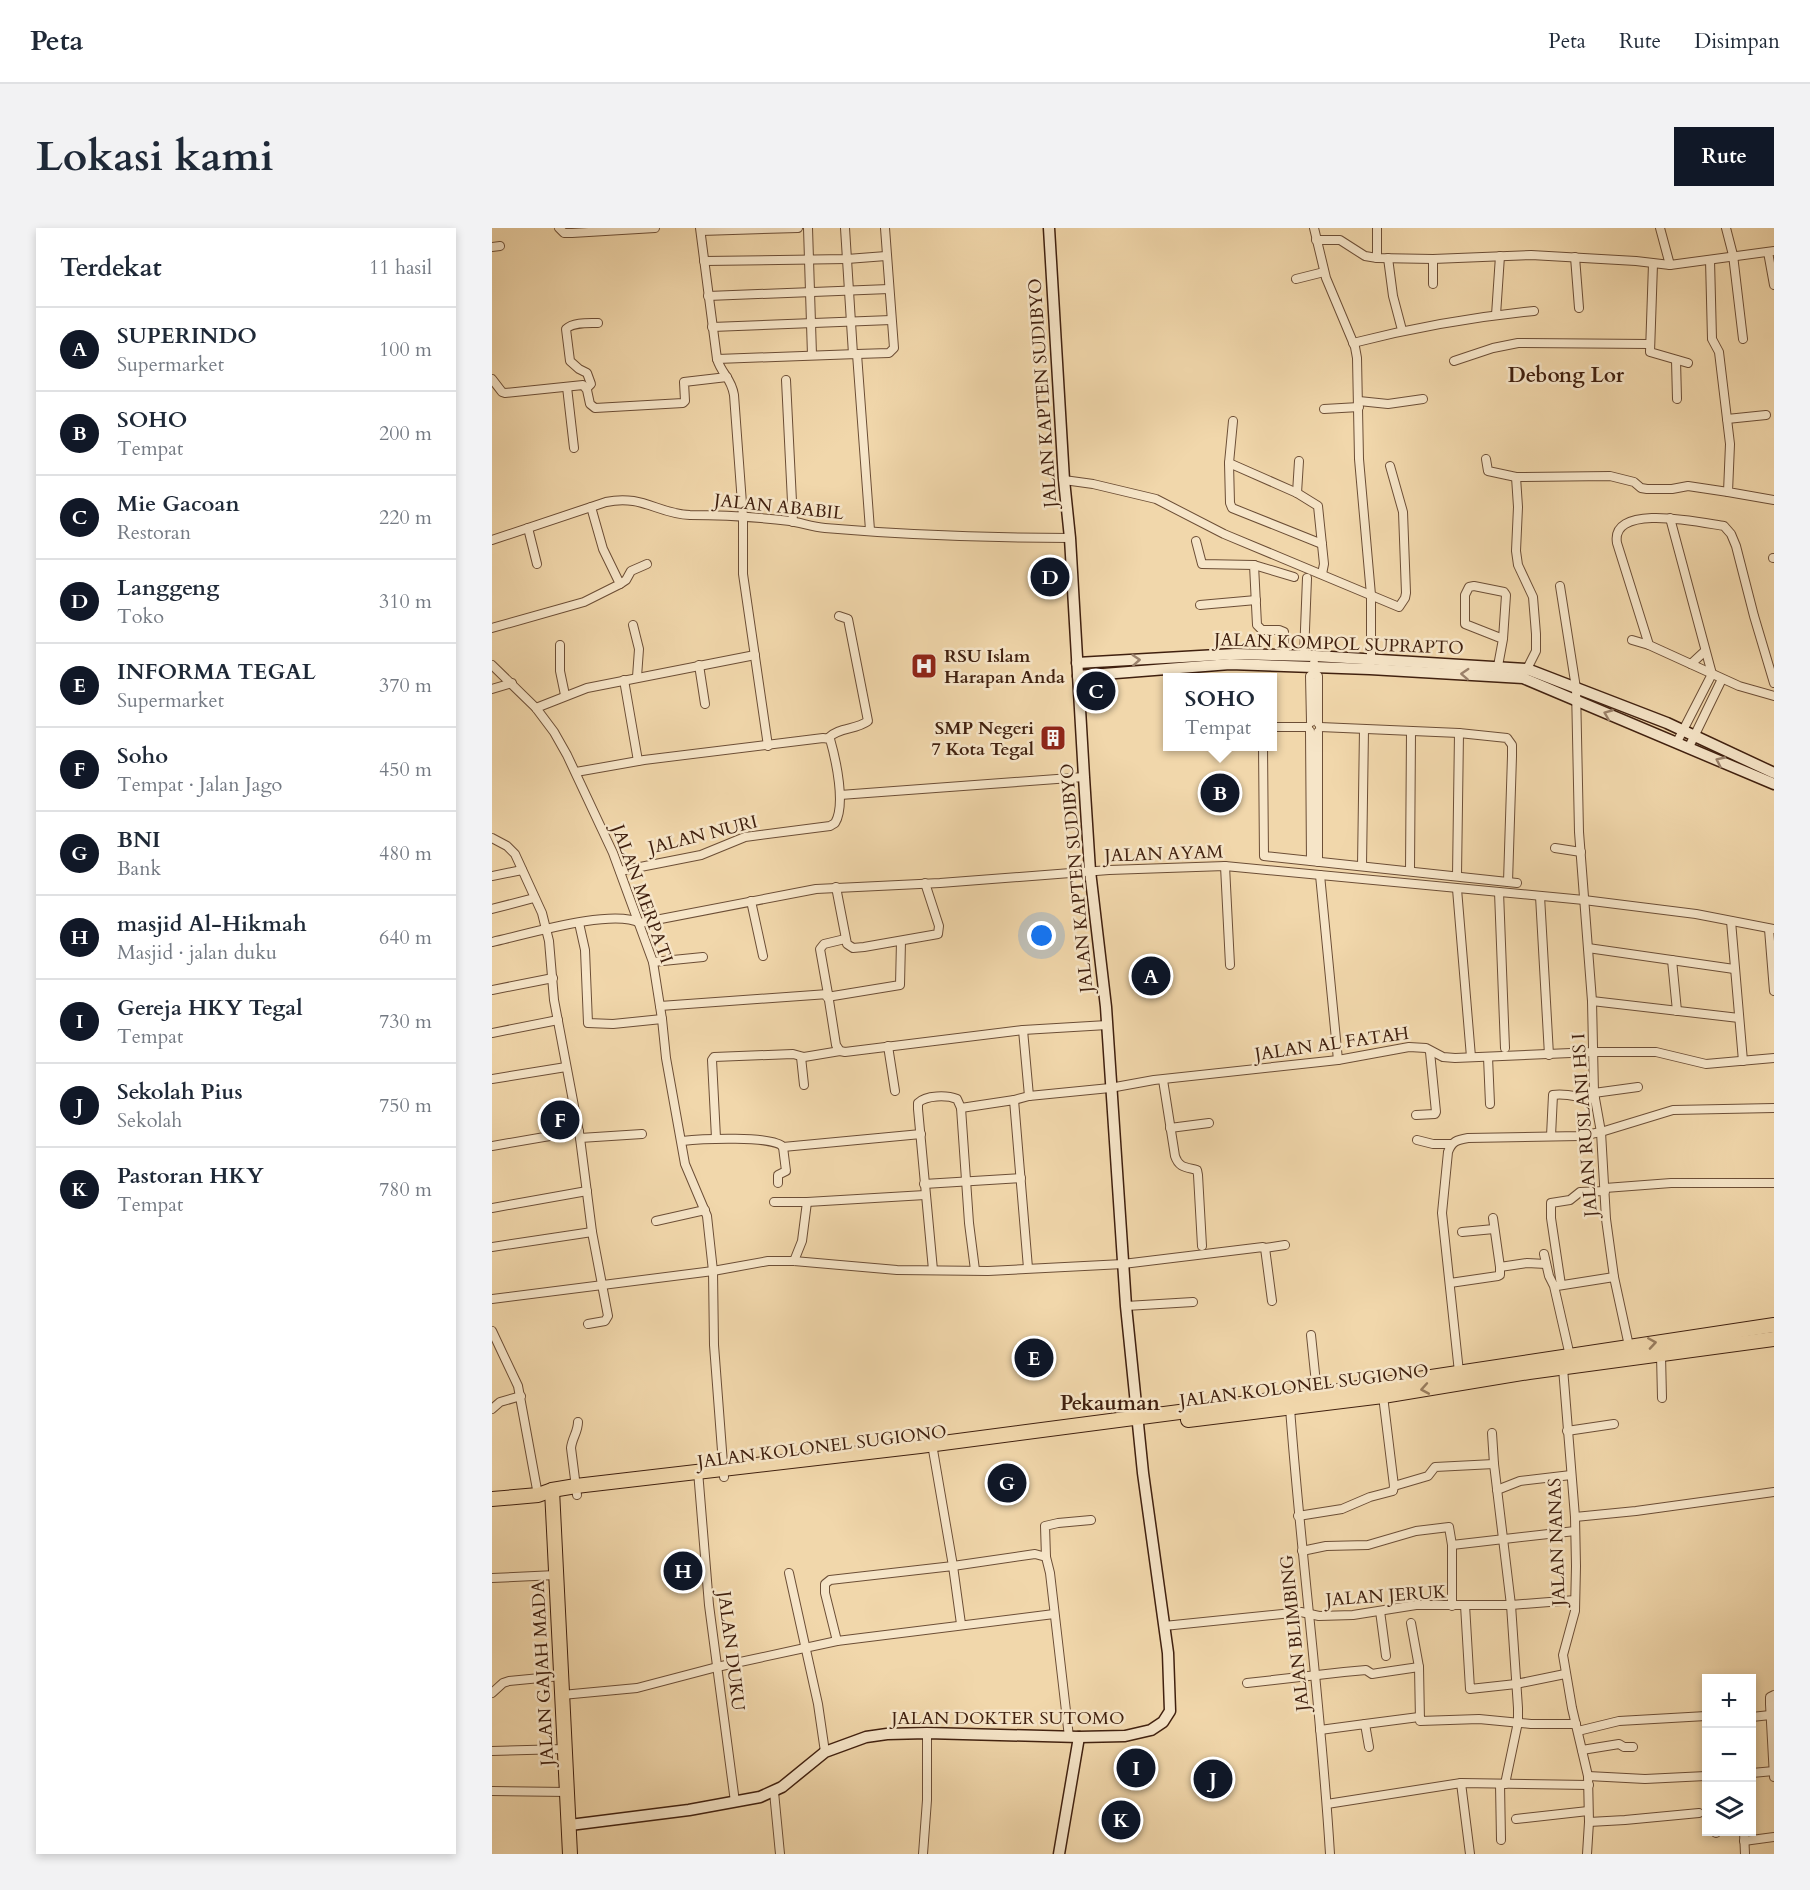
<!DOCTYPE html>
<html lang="id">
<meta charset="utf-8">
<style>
:root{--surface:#fff;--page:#f2f2f3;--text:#1f2937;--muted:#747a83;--line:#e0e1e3;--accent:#111827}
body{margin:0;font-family:Cardo,serif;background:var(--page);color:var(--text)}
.controls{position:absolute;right:18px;bottom:18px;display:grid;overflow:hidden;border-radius:0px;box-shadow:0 3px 9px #0003}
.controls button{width:54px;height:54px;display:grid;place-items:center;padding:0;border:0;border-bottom:2px solid var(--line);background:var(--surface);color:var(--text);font:30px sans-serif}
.you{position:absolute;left:550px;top:708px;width:21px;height:21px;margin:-15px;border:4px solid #fff;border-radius:50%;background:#1a73e8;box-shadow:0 0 0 9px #1a73e833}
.badge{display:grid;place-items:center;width:39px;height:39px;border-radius:50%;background:var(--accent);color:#fff;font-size:20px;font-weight:700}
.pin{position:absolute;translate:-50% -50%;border:3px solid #fff;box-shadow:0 2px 6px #0006}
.popup{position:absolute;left:671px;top:445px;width:114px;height:78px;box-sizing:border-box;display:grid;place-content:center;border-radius:0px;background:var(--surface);filter:drop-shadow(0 2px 4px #0005);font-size:20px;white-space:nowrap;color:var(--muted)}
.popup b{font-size:22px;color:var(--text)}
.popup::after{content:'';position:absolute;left:50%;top:100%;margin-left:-12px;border:12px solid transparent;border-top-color:var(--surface)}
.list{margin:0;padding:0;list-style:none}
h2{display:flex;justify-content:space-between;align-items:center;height:78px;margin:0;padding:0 24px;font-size:26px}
h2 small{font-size:20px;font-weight:400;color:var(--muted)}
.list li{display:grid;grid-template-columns:39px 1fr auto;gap:18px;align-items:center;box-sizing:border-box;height:84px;padding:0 24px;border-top:2px solid var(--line)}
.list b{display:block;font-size:22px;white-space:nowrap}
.list p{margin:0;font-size:20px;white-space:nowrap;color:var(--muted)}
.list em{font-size:20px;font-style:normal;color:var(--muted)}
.icon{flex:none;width:33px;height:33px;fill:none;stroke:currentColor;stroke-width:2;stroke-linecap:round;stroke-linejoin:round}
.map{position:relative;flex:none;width:1282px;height:1626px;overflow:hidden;border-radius:0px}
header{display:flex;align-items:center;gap:36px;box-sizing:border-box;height:84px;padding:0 30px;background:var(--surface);border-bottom:2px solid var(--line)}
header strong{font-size:28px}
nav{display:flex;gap:33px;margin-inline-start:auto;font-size:21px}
.intro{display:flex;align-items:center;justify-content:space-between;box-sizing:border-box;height:144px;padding:0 36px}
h1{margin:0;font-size:42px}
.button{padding:15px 27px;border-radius:0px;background:var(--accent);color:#fff;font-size:21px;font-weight:700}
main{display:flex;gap:36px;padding:0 36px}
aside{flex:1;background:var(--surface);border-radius:0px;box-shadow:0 3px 9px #0003}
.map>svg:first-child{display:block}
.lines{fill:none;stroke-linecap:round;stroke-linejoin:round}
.street-casing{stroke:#6c4e36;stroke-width:10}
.secondary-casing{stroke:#40200f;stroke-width:13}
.highway-casing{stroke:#40200f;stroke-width:16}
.street{stroke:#f6e5c8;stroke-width:8}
.secondary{stroke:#f6e5c8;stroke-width:10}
.highway{stroke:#f1d7ab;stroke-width:14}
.oneway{stroke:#9b826c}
.oneway2{stroke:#987c5d}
.labels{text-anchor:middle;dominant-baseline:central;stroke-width:5;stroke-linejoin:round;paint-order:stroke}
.street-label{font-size:18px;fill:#40200f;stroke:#f6e5c8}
.poi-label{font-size:18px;font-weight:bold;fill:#40200f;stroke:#f6e5c8;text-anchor:start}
.quarter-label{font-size:21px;font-weight:bold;fill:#40200f;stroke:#f6e5c8}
</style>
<header>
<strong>Peta</strong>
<nav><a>Peta</a><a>Rute</a><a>Disimpan</a></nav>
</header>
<div class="intro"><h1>Lokasi kami</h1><a class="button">Rute</a></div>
<main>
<aside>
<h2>Terdekat<small>11 hasil</small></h2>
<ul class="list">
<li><span class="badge">A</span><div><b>SUPERINDO</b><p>Supermarket</p></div><em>100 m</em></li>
<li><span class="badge">B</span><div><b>SOHO</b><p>Tempat</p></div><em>200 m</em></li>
<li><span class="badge">C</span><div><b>Mie Gacoan</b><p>Restoran</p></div><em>220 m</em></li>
<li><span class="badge">D</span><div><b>Langgeng</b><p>Toko</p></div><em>310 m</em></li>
<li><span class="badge">E</span><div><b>INFORMA TEGAL</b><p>Supermarket</p></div><em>370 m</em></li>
<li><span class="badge">F</span><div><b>Soho</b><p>Tempat · Jalan Jago</p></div><em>450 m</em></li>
<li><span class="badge">G</span><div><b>BNI</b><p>Bank</p></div><em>480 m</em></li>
<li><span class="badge">H</span><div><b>masjid Al-Hikmah</b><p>Masjid · jalan duku</p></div><em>640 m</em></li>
<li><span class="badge">I</span><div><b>Gereja HKY Tegal</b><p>Tempat</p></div><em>730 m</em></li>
<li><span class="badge">J</span><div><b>Sekolah Pius</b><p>Sekolah</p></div><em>750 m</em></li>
<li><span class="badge">K</span><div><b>Pastoran HKY</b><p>Tempat</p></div><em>780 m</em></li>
</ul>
</aside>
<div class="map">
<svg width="1282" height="1626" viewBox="0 0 1282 1626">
<rect width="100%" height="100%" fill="#f1d7ab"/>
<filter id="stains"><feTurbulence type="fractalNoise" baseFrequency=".00333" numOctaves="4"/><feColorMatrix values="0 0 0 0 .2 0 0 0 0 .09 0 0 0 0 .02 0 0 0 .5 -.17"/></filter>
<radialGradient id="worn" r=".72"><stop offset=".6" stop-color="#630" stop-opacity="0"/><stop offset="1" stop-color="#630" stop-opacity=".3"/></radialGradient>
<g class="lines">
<g class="street-casing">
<g id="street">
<path d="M67,0L72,5H80L163,0"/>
<path d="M208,0L225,131L365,126L378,302"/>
<path d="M316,0L320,127"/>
<path d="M353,0L361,126"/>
<path d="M822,0L834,50L863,119L865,130L867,231L879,367V434"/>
<path d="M1168,0L1178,37"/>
<path d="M1234,0L1241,27L1251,111"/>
<path d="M209,3L306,0"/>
<path d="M824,12H848L873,28L885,30L941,31L1039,27L1144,33L1178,37L1282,23"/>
<path d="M0,19L8,18"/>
<path d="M1276,24L1282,57"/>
<path d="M1083,29L1087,80"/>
<path d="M885,30V0"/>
<path d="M896,30L901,68L910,102"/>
<path d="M941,31V56"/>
<path d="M1218,32L1220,111L1227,124L1238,216L1236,264L1282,272"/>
<path d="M212,33L355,31L394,28"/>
<path d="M1161,36L1158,124L1196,135"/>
<path d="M804,51L832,44"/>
<path d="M216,68L397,61"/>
<path d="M1004,87L1008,28"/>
<path d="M220,99L399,92"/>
<path d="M861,115C920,100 981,89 1042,83"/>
<path d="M365,126L397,125L402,120L393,0"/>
<path d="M225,131C230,147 239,149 242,167L251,289V346L276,518"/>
<path d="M1184,132L1185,171"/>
<path d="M962,133L1001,120L1026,115L1157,116"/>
<path d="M0,151L10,164L13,165L91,157L95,162L98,176L103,180L191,175L193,173L192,154L235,149"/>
<path d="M294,152L301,294"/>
<path d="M75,159L82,220"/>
<path d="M95,160L99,156L95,145L87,141L78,133L74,101C81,94 96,95 106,95"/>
<path d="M867,173L896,176L931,171"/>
<path d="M832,181L867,179"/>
<path d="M1235,191L1274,187"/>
<path d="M741,193L737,235L805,265L826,278L832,336L830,346"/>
<path d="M994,231L996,243L1024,249"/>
<path d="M737,235L738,275L740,280L830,316"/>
<path d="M572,252L601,256L664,271L732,306L907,379L913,370L914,365L911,284L898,238"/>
<path d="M805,265L807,233"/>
<path d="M1178,290L1220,446L1185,514"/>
<path d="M36,300L45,336"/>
<path d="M0,312L114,274C150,266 166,286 198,287C232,287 264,289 298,293C310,295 321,299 333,300C415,307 496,310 578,310"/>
<path d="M704,313L710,336L762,337L765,397L770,402H787L792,404L793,427"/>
<path d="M1281,330H1282"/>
<path d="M762,337L802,349"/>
<path d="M128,356L134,352L139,343L155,336"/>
<path d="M1068,358L1084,460L1087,604L1100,773L1102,865L1109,904L1114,991L1122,1049L1137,1118"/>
<path d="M708,377L764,372"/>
<path d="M141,397L147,421L145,449"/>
<path d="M0,400L92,374L128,356L111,321L99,279"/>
<path d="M1140,412L1157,417"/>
<path d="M68,417V443L73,467"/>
<path d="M812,427L815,350"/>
<path d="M822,435V445L826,448V495"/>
<path d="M1199,436L1213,423"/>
<path d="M0,437L44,480L62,504L75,527L121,625L161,734L170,791L174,830L193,936L215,988L221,1043L222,1117L232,1249"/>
<path d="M207,437L213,476"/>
<path d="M1006,438L1011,411L1014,367L1012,364L982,358L977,359L973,367V396L1011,411"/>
<path d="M1034,443L1044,423V406L1041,369L1026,337L1024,323L1026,279L1024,249L1118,248L1142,254L1149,260L1155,261H1180L1196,258L1236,264"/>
<path d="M132,452L146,533"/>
<path d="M1282,455L1262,388L1244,318L1239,306L1232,298C1211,295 1118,274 1125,315L1157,417L1247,458L1282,468"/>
<path d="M0,461L20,455"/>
<path d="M44,480L95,460L263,427"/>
<path d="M819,494L818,448L822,445"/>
<path d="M780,499H816"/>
<path d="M828,499L967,505L1015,510L1020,517V528L1016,654"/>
<path d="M818,503L819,633"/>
<path d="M826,504V634"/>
<path d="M336,510C347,499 364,502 376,493L356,391L347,388"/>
<path d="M771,518L772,628L1025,655"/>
<path d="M1197,519L1230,451"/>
<path d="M84,544L152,532L331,510L338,511C344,532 354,577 343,595L338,598L253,609L209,627L128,643"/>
<path d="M348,567L592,549"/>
<path d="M0,610L15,618L23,626L50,685L57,713L62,772L88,910L100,1004L116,1088L113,1093L96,1096"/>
<path d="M1063,620L1089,624"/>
<path d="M733,638L738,737"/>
<path d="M870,638L872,501"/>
<path d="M918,643L919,504"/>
<path d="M828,647L846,832"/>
<path d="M0,648L30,642"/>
<path d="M965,648L967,505"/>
<path d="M344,659L355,716L361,720L372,719L446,706L447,698L433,655"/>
<path d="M965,661L979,829"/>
<path d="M1007,664L1013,820"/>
<path d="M1048,668L1057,827"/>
<path d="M259,673L271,728"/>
<path d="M0,681L42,670"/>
<path d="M1239,693L1251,833"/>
<path d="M87,695L93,722L96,795L121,796L170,791"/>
<path d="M1277,701L1282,763"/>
<path d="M0,714C33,707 120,680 148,695L324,661L448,655L617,642L733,638L1092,672L1204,686L1282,701"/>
<path d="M1096,720L1242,741"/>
<path d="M1180,732L1185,783"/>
<path d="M161,734L211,729"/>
<path d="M0,762L61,750"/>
<path d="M336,766L328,721L332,716L353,711"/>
<path d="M335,769L408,757L409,713"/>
<path d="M1100,773L1247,790"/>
<path d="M168,778L336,766L344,817L348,823L353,824L531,802L615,797"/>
<path d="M531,802L537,868"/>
<path d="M0,805L66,792"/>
<path d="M396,818L403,863"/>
<path d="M309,829L312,857"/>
<path d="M996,829L998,876"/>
<path d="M0,851L74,839"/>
<path d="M671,852L683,928C687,940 694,939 705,942L706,947L710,1018"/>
<path d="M1102,865L1146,859"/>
<path d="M522,872L537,868L618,860L662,852L846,832L917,819L934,820L951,829L963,830L1102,824H1164L1214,836L1282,830"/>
<path d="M469,880L477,995L483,1042"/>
<path d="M924,887L943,886L944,884L938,824"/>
<path d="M678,900L717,895"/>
<path d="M1059,908L1061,867C1075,864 1089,871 1103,871"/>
<path d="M88,910L150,906"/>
<path d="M224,910L220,832L222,829L301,826L312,829L348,823"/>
<path d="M925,912L941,916H959"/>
<path d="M190,913C207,911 282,907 291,919L429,906"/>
<path d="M0,918L87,903"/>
<path d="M286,955V947L294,943L291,919"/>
<path d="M432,956L529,950"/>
<path d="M1113,960L1179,955H1282"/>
<path d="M282,974H315L433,967"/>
<path d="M0,980L95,963"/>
<path d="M1001,990L1008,1039L1035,1035L1054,1036"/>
<path d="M164,993L213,982"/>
<path d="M970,1004L1002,1001"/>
<path d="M0,1019L100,1004"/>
<path d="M773,1020L793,1017"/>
<path d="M1052,1026L1057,1048L1062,1058L1078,1128"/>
<path d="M302,1033L310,1013L315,974"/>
<path d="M441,1042L426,881V875C434,867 455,867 465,871L469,880L522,872L536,1040"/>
<path d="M958,1055L1006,1048L1008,1047V1039"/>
<path d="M1069,1057L1059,990V975L1078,972L1088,964L1113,963"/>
<path d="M1065,1058L1122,1049"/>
<path d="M0,1071L221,1043L276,1033H302L405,1042L496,1043L631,1036L771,1019L773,1020L780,1073"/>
<path d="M634,1078L701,1074"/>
<path d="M0,1103L26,1158L46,1267"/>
<path d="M819,1107L825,1165"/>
<path d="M1169,1127L1170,1170"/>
<path d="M1071,1140L1083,1289L1084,1338L1083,1383L1071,1427L1080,1480L1096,1548L1097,1594L1095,1626"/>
<path d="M967,1144L950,985L956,924C960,913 965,912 976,910L1088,908L1109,904L1181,882L1282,880"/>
<path d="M798,1180C809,1329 829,1477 838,1626"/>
<path d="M0,1181L8,1174L29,1168"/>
<path d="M1075,1203L1122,1196"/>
<path d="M1000,1205L1002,1236"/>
<path d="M440,1216L461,1338L543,1326L554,1329L558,1345L577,1509"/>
<path d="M206,1243L217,1377L243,1574"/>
<path d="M902,1258L936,1248L943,1239L1002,1236L1019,1377L1026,1480V1494L1013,1556"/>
<path d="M1005,1262L1028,1253L1079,1247"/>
<path d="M85,1267L79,1220C80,1210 86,1204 86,1194"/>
<path d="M806,1288L850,1281L878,1269L901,1263L902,1258L891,1168"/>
<path d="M1083,1289L1144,1283L1282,1264"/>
<path d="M960,1317L1083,1303"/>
<path d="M810,1323L834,1318L876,1317L924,1303L957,1299L960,1317V1378"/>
<path d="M554,1329L553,1298L566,1295L599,1292"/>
<path d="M297,1345L326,1476L333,1524"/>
<path d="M0,1350L64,1347"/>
<path d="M973,1377L978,1461L1024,1456L1073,1446"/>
<path d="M888,1383L894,1428"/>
<path d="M919,1395L927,1439L928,1493L987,1491L1039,1496H1084"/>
<path d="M672,1398L809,1384L827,1388L861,1387L924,1377H1019L1083,1372"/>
<path d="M345,1413L333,1365V1356L338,1352L461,1338L469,1396"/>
<path d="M755,1455L852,1444L874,1442L880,1446L886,1445L927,1439"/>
<path d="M0,1465L11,1455L17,1453L69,1448"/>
<path d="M70,1467L145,1460L225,1439L345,1413L562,1386"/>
<path d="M1282,1467L1278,1469V1476L1282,1549"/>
<path d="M1260,1489L1278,1487"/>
<path d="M873,1496L927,1489"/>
<path d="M828,1502L873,1496L877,1519"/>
<path d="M1086,1503L1127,1493L1214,1488"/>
<path d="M1090,1522L1127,1516L1132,1519H1141"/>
<path d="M0,1523L73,1521"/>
<path d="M1260,1545L1282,1543"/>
<path d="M1096,1548L1153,1551L1214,1548"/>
<path d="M969,1555L978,1626"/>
<path d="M1008,1556L1009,1612"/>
<path d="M0,1563L76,1564"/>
<path d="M282,1564L288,1626"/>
<path d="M835,1576L969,1555L1097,1557"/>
<path d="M1024,1591L1096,1583"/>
<path d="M1097,1594L1133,1592L1207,1585"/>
<path d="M1224,1604V1605"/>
<path d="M1252,1604L1253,1626"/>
<path d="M1252,1613L1282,1609"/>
<path d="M431,1626L435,1572V1505"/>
</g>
</g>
<g class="secondary-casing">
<g id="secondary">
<path d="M585,435L743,426L823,428L1035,441L1175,495L1282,545"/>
<path d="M586,448L738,436L878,441L1031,450L1282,556"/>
<path d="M78,1597L197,1582L268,1569L290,1559L333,1524L374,1509L395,1506L435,1505L587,1509L633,1508L659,1502L671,1494L678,1483L676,1425L651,1245L634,1078L614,779L598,643L592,549L578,310L572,252L557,0"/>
<path d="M567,1626L587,1509"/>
</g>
</g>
<g class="highway-casing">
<g id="highway">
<path d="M696,1192L891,1168L1037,1144L1282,1111"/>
<path d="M60,1262L78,1626"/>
<path d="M0,1271L46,1267L60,1262L84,1258L428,1218L840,1164L1282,1097"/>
</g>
</g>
<use href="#street" class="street"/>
<use href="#secondary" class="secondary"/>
<use href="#highway" class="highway"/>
</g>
<defs><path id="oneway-chevron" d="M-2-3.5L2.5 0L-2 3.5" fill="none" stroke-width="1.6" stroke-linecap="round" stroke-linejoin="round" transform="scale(1.5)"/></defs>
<g class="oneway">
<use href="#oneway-chevron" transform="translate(644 432) rotate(-4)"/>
<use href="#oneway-chevron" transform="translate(973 446) rotate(-177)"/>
<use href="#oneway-chevron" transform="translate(1116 486) rotate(-158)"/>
<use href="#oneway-chevron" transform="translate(1228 533) rotate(-155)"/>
</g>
<g class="oneway2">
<use href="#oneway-chevron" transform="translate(1160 1115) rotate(-9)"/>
<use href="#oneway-chevron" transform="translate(933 1161) rotate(170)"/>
</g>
<defs>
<g id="hospital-square" transform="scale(1.35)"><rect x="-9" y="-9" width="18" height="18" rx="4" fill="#8f2418" stroke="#f6e5c8"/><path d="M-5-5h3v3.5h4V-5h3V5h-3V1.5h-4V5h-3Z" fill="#fff"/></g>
<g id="building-square" transform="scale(1.35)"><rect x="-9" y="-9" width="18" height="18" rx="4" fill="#8f2418" stroke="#f6e5c8"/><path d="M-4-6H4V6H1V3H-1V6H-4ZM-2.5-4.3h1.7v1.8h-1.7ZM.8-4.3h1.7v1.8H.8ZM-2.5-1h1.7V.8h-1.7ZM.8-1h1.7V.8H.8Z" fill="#fff"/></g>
</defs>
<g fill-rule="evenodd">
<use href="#hospital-square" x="432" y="438"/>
<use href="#building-square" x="561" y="510"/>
</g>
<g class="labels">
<g class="street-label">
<text transform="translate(551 165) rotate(-94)">JALAN KAPTEN SUDIBYO</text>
<text transform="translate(287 279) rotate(6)">JALAN ABABIL</text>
<text transform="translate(847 416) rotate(2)">JALAN KOMPOL SUPRAPTO</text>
<text transform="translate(211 607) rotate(-14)">JALAN NURI</text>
<text transform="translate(672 626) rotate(-2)">JALAN AYAM</text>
<text transform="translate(585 650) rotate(-95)">JALAN KAPTEN SUDIBYO</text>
<text transform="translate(150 666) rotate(70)">JALAN MERPATI</text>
<text transform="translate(840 816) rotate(-8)">JALAN AL FATAH</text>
<text transform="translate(1093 897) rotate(-94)">JALAN RUSLANI HS I</text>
<text transform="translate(812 1158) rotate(-7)">JALAN KOLONEL SUGIONO</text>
<text transform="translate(330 1219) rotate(-7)">JALAN KOLONEL SUGIONO</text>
<text transform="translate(1065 1314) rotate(-92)">JALAN NANAS</text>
<text transform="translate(894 1368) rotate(-4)">JALAN JERUK</text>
<text transform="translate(803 1405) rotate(-96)">JALAN BLIMBING</text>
<text transform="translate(239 1423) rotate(83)">JALAN DUKU</text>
<text transform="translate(51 1445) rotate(-93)">JALAN GAJAH MADA</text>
<text x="516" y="1490">JALAN DOKTER SUTOMO</text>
</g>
<g class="poi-label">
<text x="452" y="428">RSU Islam<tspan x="452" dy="21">Harapan Anda</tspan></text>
<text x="542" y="500" text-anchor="end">SMP Negeri<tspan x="542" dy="21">7 Kota Tegal</tspan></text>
</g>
<g class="quarter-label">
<text x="1074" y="147">Debong Lor</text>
<text x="618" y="1175">Pekauman</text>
</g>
</g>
<rect width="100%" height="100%" filter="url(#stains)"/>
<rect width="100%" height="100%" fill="url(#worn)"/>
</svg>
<div class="controls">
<button>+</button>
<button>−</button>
<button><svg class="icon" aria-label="layers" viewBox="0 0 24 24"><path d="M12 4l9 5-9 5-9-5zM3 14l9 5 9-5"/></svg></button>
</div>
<div class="you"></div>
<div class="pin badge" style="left:659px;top:748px">A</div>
<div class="pin badge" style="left:728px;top:565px">B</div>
<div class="popup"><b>SOHO</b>Tempat</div>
<div class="pin badge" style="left:604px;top:463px">C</div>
<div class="pin badge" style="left:558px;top:349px">D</div>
<div class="pin badge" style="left:542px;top:1130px">E</div>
<div class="pin badge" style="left:68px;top:892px">F</div>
<div class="pin badge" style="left:515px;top:1255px">G</div>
<div class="pin badge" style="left:191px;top:1343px">H</div>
<div class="pin badge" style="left:644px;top:1540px">I</div>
<div class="pin badge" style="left:721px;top:1551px">J</div>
<div class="pin badge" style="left:629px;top:1592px">K</div>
</div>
</main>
